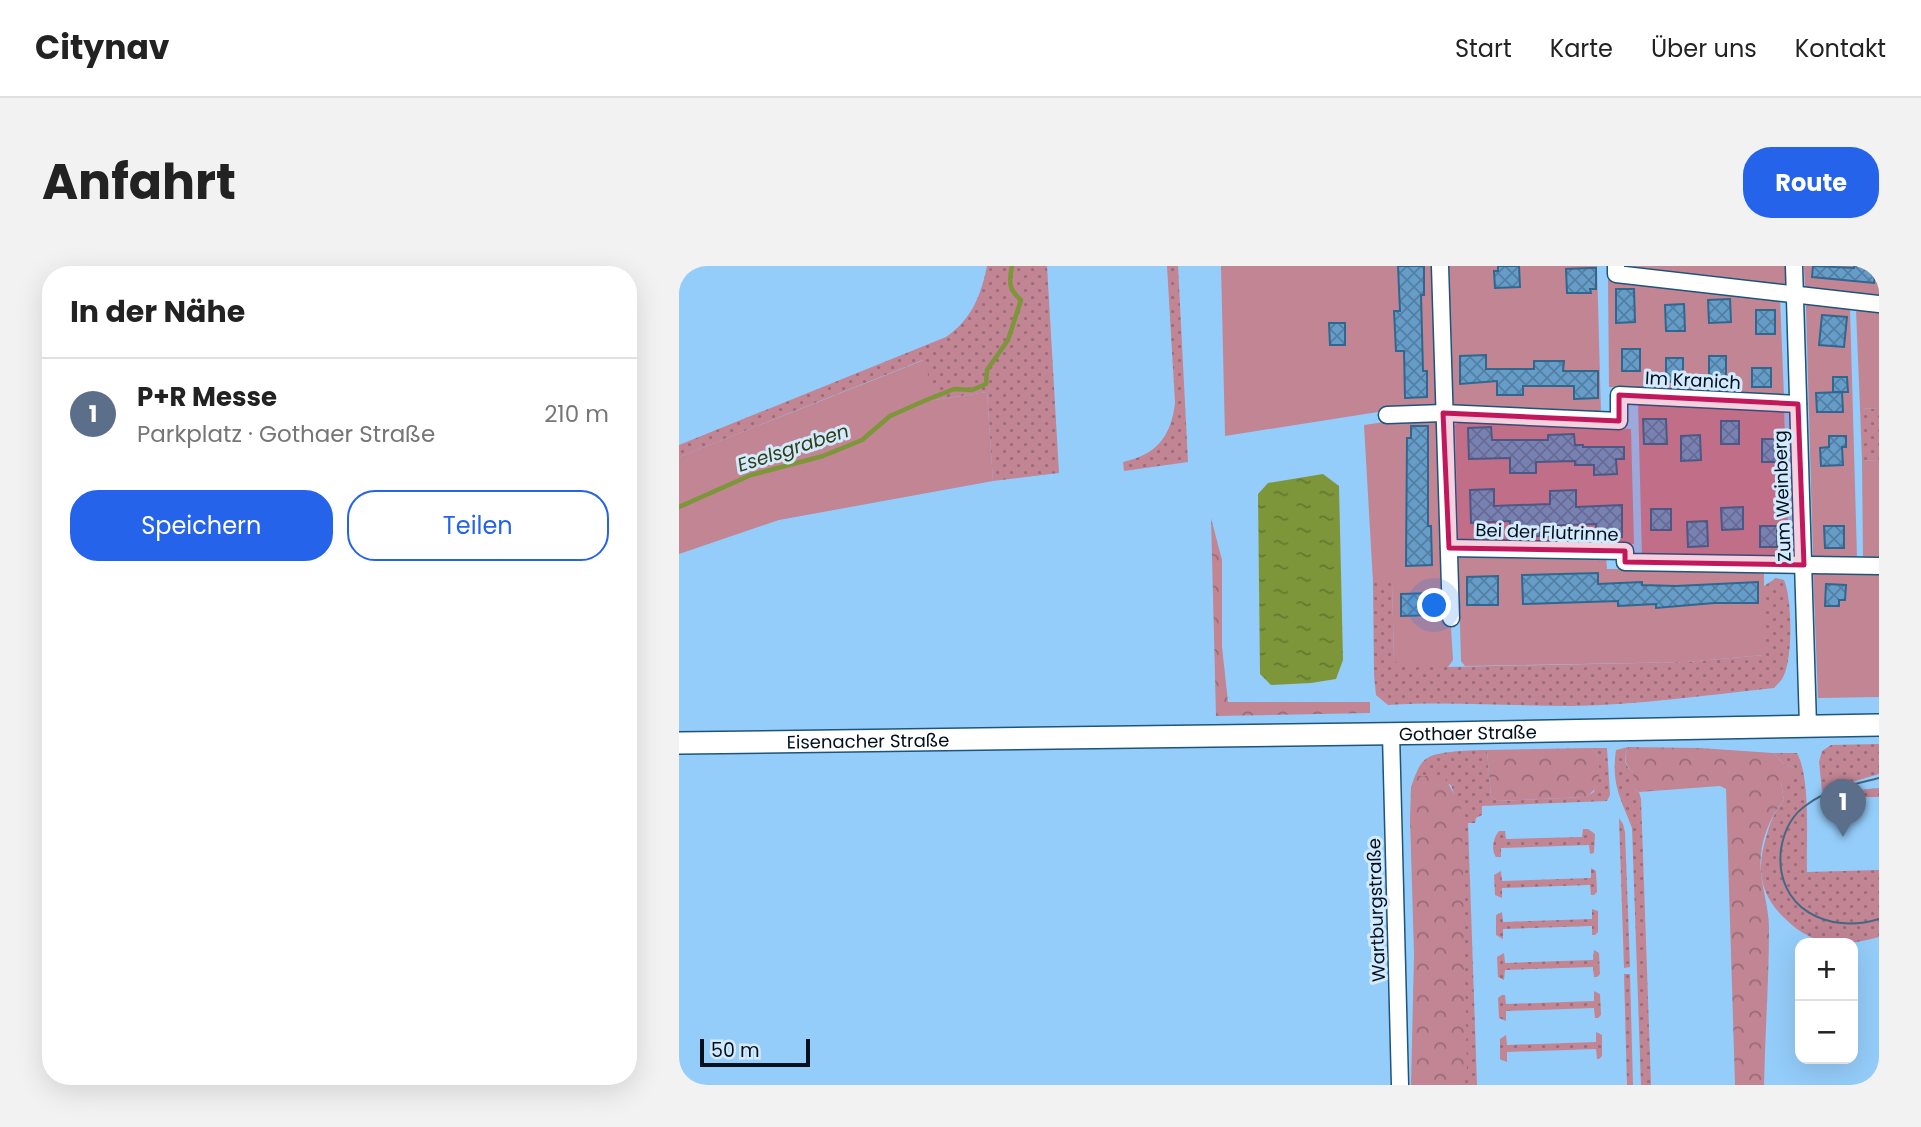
<!DOCTYPE html>
<html lang="de">
<meta charset="utf-8">
<style>
:root{--surface:#fff;--page:#f2f2f2;--text:#222;--muted:#767676;--line:#e0e0e0;--accent:#2563eb}
body{margin:0;font-family:Poppins,sans-serif;background:var(--page);color:var(--text)}
.controls{position:absolute;right:21px;bottom:21px;display:grid;overflow:hidden;border-radius:14px;box-shadow:0 7px 28px #0002}
.controls button{width:63px;height:63px;display:grid;place-items:center;padding:0;border:0;border-bottom:2px solid var(--line);background:var(--surface);color:var(--text);font:35px sans-serif}
.scale{position:absolute;left:21px;bottom:18px;width:110px;box-sizing:border-box;padding-left:7px;border:4px solid #00101f;border-top:0;font-size:19px;line-height:24px;white-space:nowrap;color:#00101f;-webkit-text-stroke:5px #d3eafc;paint-order:stroke}
.you{position:absolute;left:756px;top:340px;width:24px;height:24px;margin:-18px;border:5px solid #fff;border-radius:50%;background:#1a73e8;box-shadow:0 0 0 10px #1a73e833}
.badge{display:grid;place-items:center;width:46px;height:46px;border-radius:50%;background:var(--accent);color:#fff;font-size:23px;font-weight:700}
.pin{position:absolute;translate:-50% -58px;filter:drop-shadow(0 2px 4px #0008)}
.pin::after{content:'';position:absolute;top:37px;width:24px;height:21px;background:inherit;clip-path:polygon(0 0,100% 0,50% 100%)}
.list{margin:0;padding:0;list-style:none}
h2{display:flex;justify-content:space-between;align-items:center;height:91px;margin:0;padding:0 28px;font-size:30px}
h2 small{font-size:23px;font-weight:400;color:var(--muted)}
.list li{display:grid;grid-template-columns:46px 1fr auto;gap:21px;align-items:center;box-sizing:border-box;height:112px;padding:0 28px;border-top:2px solid var(--line)}
.list b{display:block;font-size:26px;white-space:nowrap}
.list p{margin:0;font-size:23px;white-space:nowrap;color:var(--muted)}
.list em{font-size:23px;font-style:normal;color:var(--muted)}
.actions{display:flex;gap:14px;padding:21px 28px}
.actions a{flex:1;padding:16px 0;border:2px solid var(--accent);border-radius:28px;text-align:center;font-size:24px;color:var(--accent)}
.actions .main{background:var(--accent);color:#fff}
.map{position:relative;flex:none;width:1200px;height:819px;overflow:hidden;border-radius:28px}
header{display:flex;align-items:center;gap:42px;box-sizing:border-box;height:98px;padding:0 35px;background:var(--surface);border-bottom:2px solid var(--line)}
header strong{font-size:33px}
nav{display:flex;gap:38px;margin-inline-start:auto;font-size:24px}
.intro{display:flex;align-items:center;justify-content:space-between;box-sizing:border-box;height:168px;padding:0 42px}
h1{margin:0;font-size:49px}
.button{padding:18px 32px;border-radius:28px;background:var(--accent);color:#fff;font-size:24px;font-weight:700}
main{display:flex;gap:42px;padding:0 42px}
aside{flex:1;background:var(--surface);border-radius:28px;box-shadow:0 7px 28px #0002}
.map>svg:first-child{display:block}
.grass{fill:url(#grass-dots)}
.forest{fill:url(#forest-crowns)}
.garden{fill:#c18594}
.water{fill:url(#water-ripples)}
.lines{fill:none;stroke-linecap:round;stroke-linejoin:round}
.stream{stroke:#7d9639;stroke-width:4.5}
.building{fill:url(#building-cross-hatch);stroke:#30678f;stroke-width:2}
.minor-casing{stroke:#1c547b;stroke-width:19}
.secondary-casing{stroke:#1c547b;stroke-width:24}
.minor{stroke:#fff;stroke-width:16}
.secondary{stroke:#fff;stroke-width:21}
.tram{stroke:#446784;stroke-width:2}
.marked{fill:#c2185b;fill-opacity:0.2;stroke:#c2185b;stroke-width:5;stroke-linejoin:round}
.labels{text-anchor:middle;dominant-baseline:central;stroke-width:6;stroke-linejoin:round;paint-order:stroke}
.street-label{font-size:18px;fill:#00101f;stroke:#d3eafc}
.water-label{font-size:19px;font-style:italic;fill:#323d16;stroke:#d3eafc}
</style>
<header>
<strong>Citynav</strong>
<nav><a>Start</a><a>Karte</a><a>Über uns</a><a>Kontakt</a></nav>
</header>
<div class="intro"><h1>Anfahrt</h1><a class="button">Route</a></div>
<main>
<aside>
<h2>In der Nähe<small></small></h2>
<ul class="list">
<li><span class="badge" style="background:#5c6f8a">1</span><div><b>P+R Messe</b><p>Parkplatz · Gothaer Straße</p></div><em>210 m</em></li>
</ul>
<div class="actions"><a class="main">Speichern</a><a>Teilen</a></div>
</aside>
<div class="map">
<svg width="1200" height="819" viewBox="0 0 1200 819">
<defs>
<pattern id="grass-dots" width="8" height="8" patternUnits="userSpaceOnUse" patternTransform="scale(1.75)"><rect width="8" height="8" fill="#c18594"/><path d="M2 2h.1M6 6h.1" fill="none" stroke="#9a6b78" stroke-width="1.8" stroke-linecap="round"/></pattern>
<pattern id="forest-crowns" width="20" height="18" patternUnits="userSpaceOnUse" patternTransform="scale(1.75)"><rect width="20" height="18" fill="#c18594"/><path d="M2 6a3 3 0 1 1 6 0M12 15a3 3 0 1 1 6 0" fill="none" stroke="#9a6b78"/></pattern>
<pattern id="water-ripples" width="26" height="14" patternUnits="userSpaceOnUse" patternTransform="scale(1.75)"><rect width="26" height="14" fill="#7d9639"/><path d="M2 4q2-2 4 0t4 0M15 11q2-2 4 0t4 0" fill="none" stroke="#64792f"/></pattern>
<pattern id="building-cross-hatch" width="8" height="8" patternUnits="userSpaceOnUse" patternTransform="scale(1.75)"><rect width="8" height="8" fill="#669dc8"/><path d="M0 0l8 8M0 8l8-8" fill="none" stroke="#527fa2"/></pattern>
</defs>
<rect width="100%" height="100%" fill="#94cdfa"/>
<g class="grass">
<path d="M308,0H368L380,207L314,215L308,126L256,134L244,94L0,191V179L267,71C292,54 302,30 308,0Z"/>
<path d="M488,0H499L509,196L445,205L444,196C477,189 492,171 496,137Z"/>
<path d="M1181,142L1200,143V195L1183,194Z"/>
<path d="M1097,312L1105,314C1113,333 1114,389 1105,409C1103,414 1099,418 1095,422C1027,429 960,439 892,440C831,440 770,435 709,439L697,429L695,409L694,316H713L715,394L769,401L1007,396L1085,389V320Z"/>
<path d="M1200,478V508L1143,525L1140,496L1143,485L1152,479Z"/>
<path d="M949,481C945,491 944,499 954,506V522L960,526L962,533L972,819H962L953,562C942,532 932,519 937,484Z"/>
<path d="M912,482H928L931,529L928,535L803,540V549L797,552L796,557H789L798,819H780L776,530L772,519L749,510H736C739,503 742,495 750,491C760,485 795,484 808,484L812,530L818,535L906,531L915,526L920,491Z"/>
<path d="M1094,487H1118C1132,513 1127,575 1128,606L1200,604V671C1184,675 1168,679 1152,677C1138,675 1123,668 1113,659C1081,632 1076,606 1088,568C1092,554 1096,545 1105,534L1102,517L1116,502L1105,498Z"/>
<path d="M1200,522V531H1167L1166,541L1155,538L1148,533L1168,525Z"/>
<path d="M940,552L944,558L946,566L951,701L945,702Z"/>
<path d="M904,563H909L916,568L915,587L911,588L910,579L822,582V591H817C812,584 814,572 820,565H826L827,573L903,571Z"/>
<path d="M912,602L917,605L918,626L915,629H912L911,619L823,622V632L816,629L815,609L822,605L823,615L912,612Z"/>
<path d="M913,643L919,645V666L916,669H913V660L824,663V673L817,669V649L823,646L824,656L913,653Z"/>
<path d="M915,684L920,687L921,708L918,711H915L914,701L826,704L825,714L819,711L818,691L825,687L826,697L914,694Z"/>
<path d="M945,708H951L954,819H948Z"/>
<path d="M915,725L921,728L922,749L919,752H916L915,742L827,745V755L820,752L819,732L823,729H826L827,738L915,735Z"/>
<path d="M917,766L923,769V790L920,793H918L917,783L828,786V796L821,793V773L827,769L828,779L917,776Z"/>
</g>
<g class="forest">
<path d="M532,252L543,294V381L549,436H691V447L537,450Z"/>
<path d="M949,481L1021,482L1094,487L1105,498L1116,502V510L1102,517L1105,534C1093,548 1084,569 1082,588C1079,613 1090,637 1090,662C1090,715 1086,767 1085,819H1056L1047,523L1041,520L960,526L954,522V506C945,499 945,491 949,481Z"/>
<path d="M912,482L920,491C920,508 923,522 906,531L818,535L812,530L808,484Z"/>
<path d="M736,510H764C770,517 774,529 781,534L783,557L788,805L780,819H732L735,688L731,552L732,521Z"/>
</g>
<g class="garden">
<path d="M542,0H754L759,139L755,142L718,143L546,170Z"/>
<path d="M770,0H918L922,149L781,142L774,138Z"/>
<path d="M954,0H1106V20L955,4Z"/>
<path d="M1125,0H1200V31L1126,23Z"/>
<path d="M929,14L1101,32L1105,131L930,121Z"/>
<path d="M1131,35L1167,40L1171,43L1178,291L1176,294L1134,292L1127,40Z"/>
<path d="M1180,41L1200,43V143L1181,142L1177,44Z"/>
<path d="M245,94L256,134L308,126L314,215L100,254L0,288V191Z"/>
<path d="M959,135L1105,143L1110,293L963,291Z"/>
<path d="M759,154L774,394L769,401H721L715,394L713,317L694,316L685,159L712,155Z"/>
<path d="M781,154L952,163L955,278L786,275L779,272L776,159Z"/>
<path d="M1183,194L1200,195V295H1187L1184,291Z"/>
<path d="M779,287L927,290L928,303L1085,305V389L1007,396L786,400L782,395Z"/>
<path d="M1134,304L1200,306V431L1139,432Z"/>
</g>
<path class="water" d="M644,208L660,220L664,394L657,413L632,417L592,419L581,408L579,228L589,217Z"/>
<g class="lines">
<path class="stream" d="M0,241L72,209L144,190L183,174L211,150L245,135L275,123L293,124L307,118L308,104L329,74L342,34C329,23 330,16 333,0"/>
</g>
<g class="building">
<path d="M719,0H745V29H742L744,105H748V131L726,132L725,85H717L715,45H721Z"/>
<path d="M819,0H840L841,21L816,22L815,5H819Z"/>
<path d="M1134,0L1175,2V0H1197L1195,17L1133,11Z"/>
<path d="M911,2H917V23H911L912,27H888L887,3Z"/>
<path d="M937,23H955L956,56L937,57Z"/>
<path d="M1051,33L1052,56L1030,57L1029,34Z"/>
<path d="M1005,38L1006,65H987L986,39Z"/>
<rect x="1077" y="44" width="19" height="24"/>
<path d="M1143,49L1168,51L1165,81L1140,79Z"/>
<path d="M650,57H666V79H651Z"/>
<rect x="943" y="83" width="18" height="22"/>
<path d="M807,89V103H855V95H885L884,105H919V132L895,133V120H844V129H818V115L781,118V90Z"/>
<rect x="1030" y="90" width="17" height="21"/>
<path d="M987,92H1004V115L987,116Z"/>
<rect x="1073" y="102" width="19" height="19"/>
<path d="M1154,111H1168L1169,126H1154Z"/>
<path d="M1163,126L1164,146H1138L1137,127Z"/>
<path d="M964,153H987L988,178H965Z"/>
<rect x="1042" y="155" width="18" height="23"/>
<path d="M732,160H749V260H752L753,299L727,300L728,172H732Z"/>
<path d="M812,161L813,174H869V169L895,168L896,179H904V181H945V193H937L938,208L915,209V199H896V195L857,196V207H831V192L790,193L789,162Z"/>
<path d="M1021,169L1022,194L1002,195V170Z"/>
<path d="M1150,170H1167V181H1163L1164,199L1142,200L1141,182L1150,181Z"/>
<rect x="1083" y="173" width="19" height="23"/>
<path d="M815,223V240L871,238V225L897,224V241L943,239V271L917,272V258L860,260L861,270L831,271V255L792,257L791,224Z"/>
<path d="M1064,241V263L1043,264L1042,242Z"/>
<rect x="972" y="243" width="20" height="21"/>
<path d="M1028,255L1029,280L1009,281L1008,256Z"/>
<rect x="1081" y="260" width="17" height="21"/>
<path d="M1145,260H1165V282H1146Z"/>
<path d="M919,307V318L963,316V319L997,320L1079,316V337H1035L977,342V338L939,340V335L844,338L843,309Z"/>
<path d="M819,310V339H788V311Z"/>
<path d="M1147,318L1167,319L1166,334H1160V340H1146Z"/>
<path d="M754,327L755,349L722,350V328Z"/>
</g>
<g class="lines">
<g class="minor-casing">
<g id="minor">
<path d="M761,0L772,352"/>
<path d="M937,0V8L1200,38"/>
<path d="M1115,0L1129,460"/>
<path d="M708,149L764,147L940,155V129L1119,138"/>
<path d="M770,282L946,285V296L1200,300"/>
<path d="M712,468L721,819"/>
</g>
</g>
<g class="secondary-casing">
<g id="secondary">
<path id="s1" d="M0,477L765,467L1200,459"/>
</g>
</g>
<use href="#minor" class="minor"/>
<use href="#secondary" class="secondary"/>
<path class="tram" d="M1200,512C1177,518 1149,523 1129,538C1113,548 1105,565 1102,583C1095,642 1149,669 1200,653"/>
</g>
<path class="marked" d="M940,129L1119,138L1125,299L946,296V285L770,282L764,147L940,155Z"/>
<g class="labels">
<g class="street-label">
<text transform="translate(1014 114) rotate(3)">Im Kranich</text>
<text transform="translate(1103 230) rotate(-92)">Zum Weinberg</text>
<text transform="translate(868 266) rotate(2)">Bei der Flutrinne</text>
<text stroke="none"><textPath href="#s1" startOffset="789">Gothaer Straße</textPath></text>
<text stroke="none"><textPath href="#s1" startOffset="189">Eisenacher Straße</textPath></text>
<text transform="translate(697 644) rotate(-92)">Wartburgstraße</text>
</g>
<g class="water-label">
<text transform="translate(114 182) rotate(-18)">Eselsgraben</text>
</g>
</g>
</svg>
<div class="controls">
<button>+</button>
<button>−</button>
</div>
<div class="scale">50 m</div>
<div class="you"></div>
<div class="pin badge" style="left:1164px;top:571px;background:#5c6f8a">1</div>
</div>
</main>
